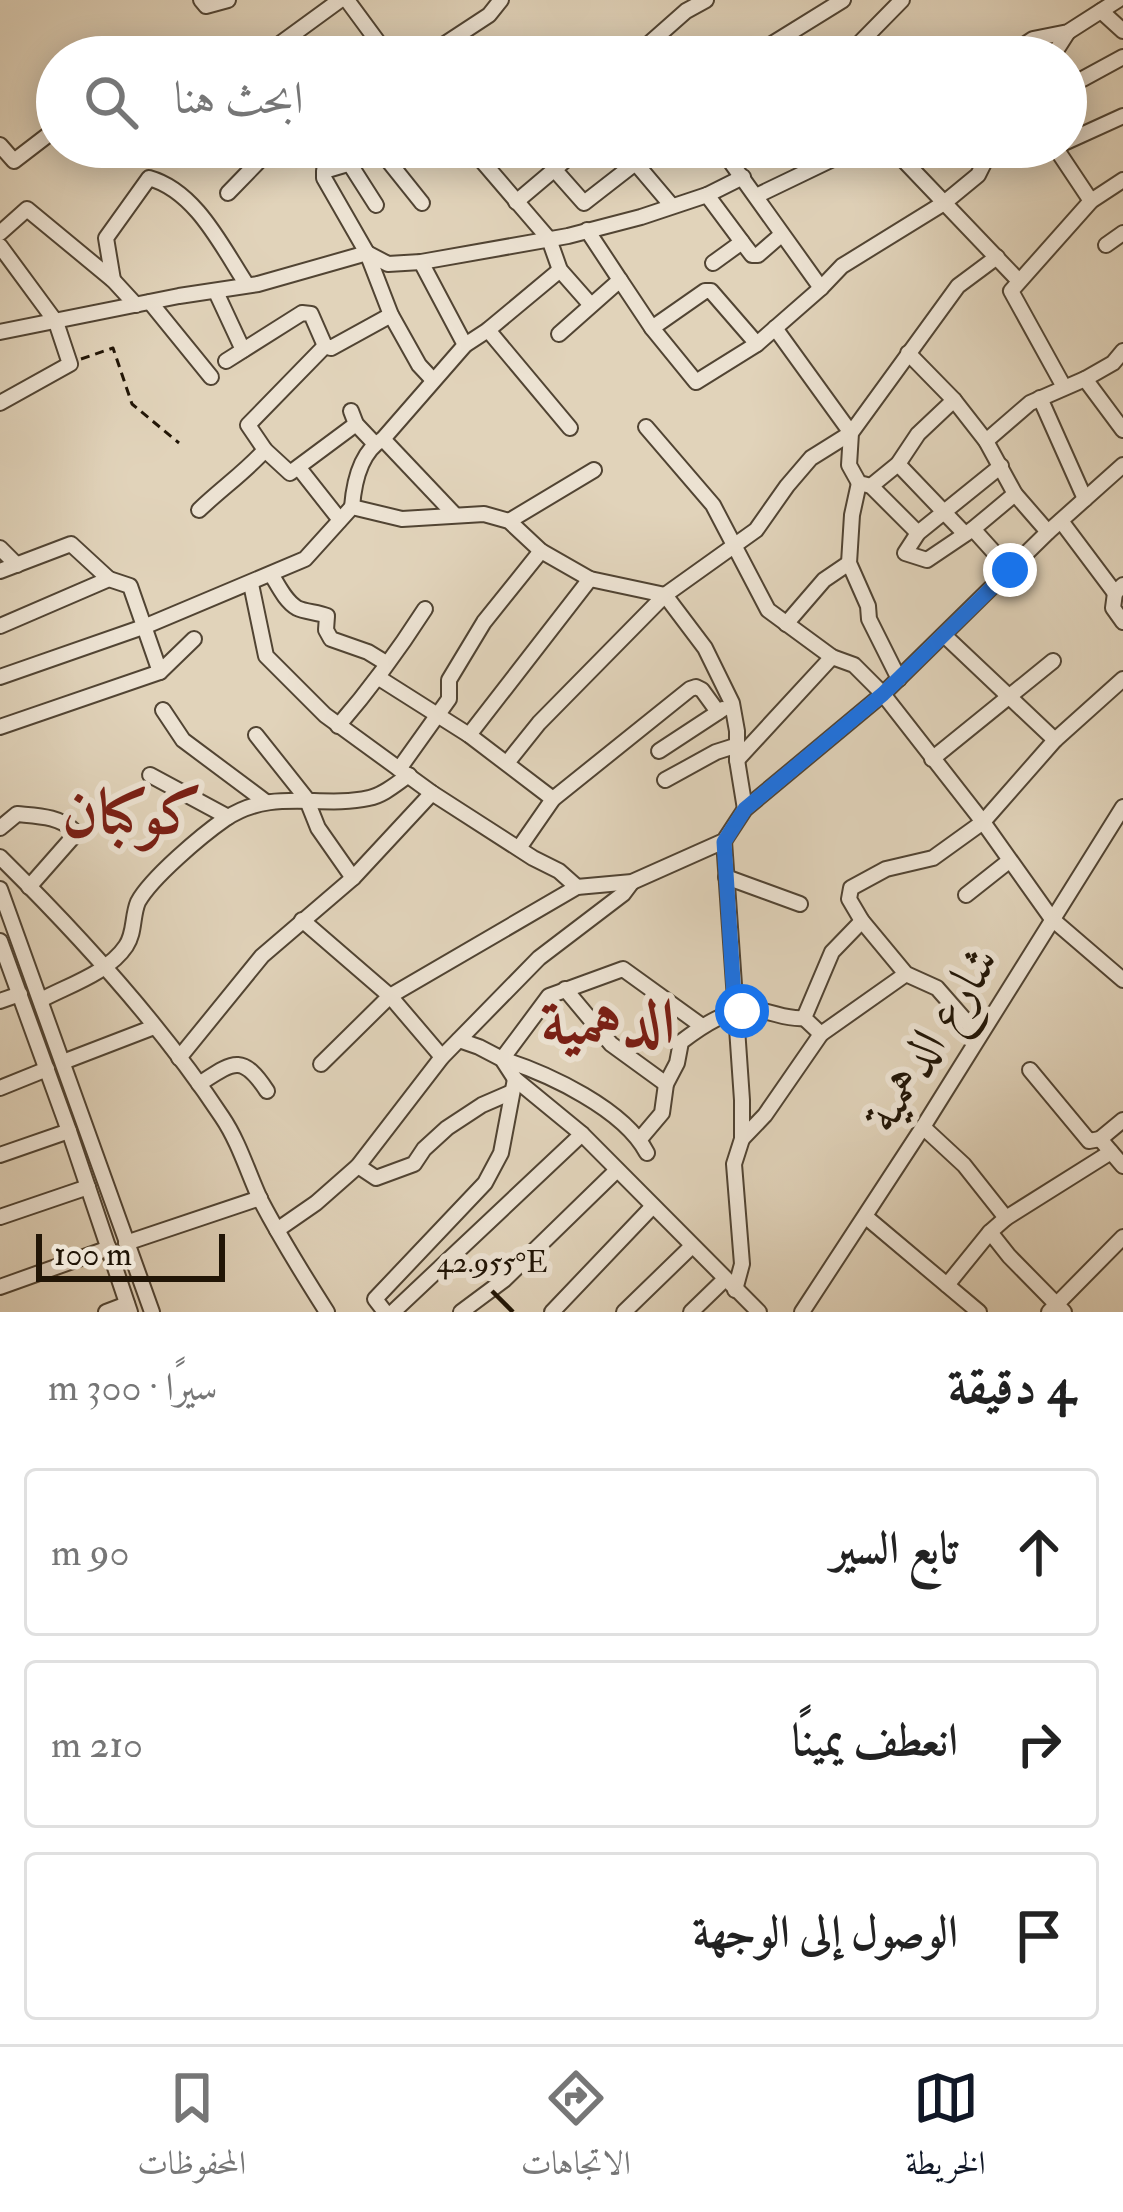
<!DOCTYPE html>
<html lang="ar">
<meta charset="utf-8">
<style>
:root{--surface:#fff;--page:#f6f6f6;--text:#222;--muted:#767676;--line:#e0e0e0;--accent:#111827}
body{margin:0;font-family:"IM FELL Double Pica",Amiri,serif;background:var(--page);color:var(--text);direction:rtl}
.scale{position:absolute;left:36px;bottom:30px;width:189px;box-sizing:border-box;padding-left:12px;border:6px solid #211506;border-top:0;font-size:33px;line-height:42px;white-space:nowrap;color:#211506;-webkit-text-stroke:9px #ece2d2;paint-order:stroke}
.stop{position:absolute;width:36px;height:36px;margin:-27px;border:9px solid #1a73e8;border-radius:50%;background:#fff}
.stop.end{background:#1a73e8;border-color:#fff;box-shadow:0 3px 12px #0008}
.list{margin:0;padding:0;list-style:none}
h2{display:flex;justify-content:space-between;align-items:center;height:156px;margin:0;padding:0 48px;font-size:51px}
h2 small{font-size:39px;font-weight:400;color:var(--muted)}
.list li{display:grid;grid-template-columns:78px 1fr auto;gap:36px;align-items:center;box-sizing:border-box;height:168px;margin:0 24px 24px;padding:0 24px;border:3px solid var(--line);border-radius:12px}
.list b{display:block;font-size:45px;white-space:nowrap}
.list em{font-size:39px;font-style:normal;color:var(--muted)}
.icon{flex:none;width:66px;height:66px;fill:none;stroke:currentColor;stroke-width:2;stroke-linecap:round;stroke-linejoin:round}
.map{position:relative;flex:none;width:1123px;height:1312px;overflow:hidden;direction:ltr}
.search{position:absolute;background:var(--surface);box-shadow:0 6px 30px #0003;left:36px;right:36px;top:36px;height:132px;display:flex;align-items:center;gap:30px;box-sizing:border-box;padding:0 42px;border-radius:66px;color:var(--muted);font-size:45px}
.sheet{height:732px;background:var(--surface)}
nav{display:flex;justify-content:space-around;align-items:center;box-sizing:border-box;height:168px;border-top:3px solid var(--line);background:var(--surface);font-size:33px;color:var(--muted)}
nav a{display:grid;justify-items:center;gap:6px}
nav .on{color:var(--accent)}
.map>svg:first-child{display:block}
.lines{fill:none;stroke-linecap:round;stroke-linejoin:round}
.street-casing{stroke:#514433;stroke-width:18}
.path{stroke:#211506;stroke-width:3;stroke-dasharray:9 6;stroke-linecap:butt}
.street{stroke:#ece2d2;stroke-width:14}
.route{stroke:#1a73e8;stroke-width:15}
.ticks{fill:none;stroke:#211506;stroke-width:4.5}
.labels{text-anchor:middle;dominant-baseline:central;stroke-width:12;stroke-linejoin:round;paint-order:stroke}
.street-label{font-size:51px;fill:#211506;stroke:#ece2d2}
.district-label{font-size:63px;font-weight:bold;fill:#7a1f14;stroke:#ece2d2}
.ticks-label{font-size:30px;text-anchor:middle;fill:#211506;stroke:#ece2d2;stroke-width:12;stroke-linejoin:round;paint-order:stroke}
</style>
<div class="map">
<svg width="1123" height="1312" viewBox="0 0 1123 1312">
<rect width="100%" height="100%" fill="#e1d3ba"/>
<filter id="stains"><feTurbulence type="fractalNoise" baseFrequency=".00167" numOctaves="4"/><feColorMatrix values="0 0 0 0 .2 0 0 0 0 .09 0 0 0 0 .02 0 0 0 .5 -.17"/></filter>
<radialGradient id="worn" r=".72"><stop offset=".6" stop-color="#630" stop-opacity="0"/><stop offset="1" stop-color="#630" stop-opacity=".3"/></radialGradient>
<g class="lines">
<g class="street-casing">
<g id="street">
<path d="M201,0L206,6L228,0"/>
<path d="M347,0L389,57"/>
<path d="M1101,11L1123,31"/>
<path d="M266,54L340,0"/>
<path d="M128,57L142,46L157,57"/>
<path d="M425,57L489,15L501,0"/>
<path d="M634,57L686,11L706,0"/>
<path d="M751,57L843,0"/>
<path d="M846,57L902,0"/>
<path d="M1006,57L1033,39L1068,32L1118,0"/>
<path d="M1052,57L1068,32"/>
<path d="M1066,88L1123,57"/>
<path d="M1066,142L1123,116"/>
<path d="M0,145L14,161L57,128"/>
<path d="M248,147L260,160"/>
<path d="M339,147L376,205"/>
<path d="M380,147L351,163L324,171V178L367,253L391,315L419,365L433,380"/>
<path d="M470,147L549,239L560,270L590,304"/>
<path d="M622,147L672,206"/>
<path d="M720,147L821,288"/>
<path d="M891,147L1019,281"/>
<path d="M1055,147L1091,201"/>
<path d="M378,148L422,203"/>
<path d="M734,164L752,147"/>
<path d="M553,168L584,203L656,147"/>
<path d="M228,193L260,160L282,147"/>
<path d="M707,195L742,242"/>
<path d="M756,196L858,147"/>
<path d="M516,202L581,147"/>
<path d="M587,230L620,280"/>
<path d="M0,233L27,209L113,280L136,305"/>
<path d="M1106,245L1123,233"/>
<path d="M0,246L56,322L70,364L0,403"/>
<path d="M421,262L465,345"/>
<path d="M713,263L742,242L752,255H758L781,235"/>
<path d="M113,280L106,238L149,178C196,191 222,247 247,285"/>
<path d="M216,292L243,350"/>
<path d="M150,302L211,377"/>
<path d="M652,328L705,291H711L757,344"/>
<path d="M488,330L570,428"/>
<path d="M0,332L179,296L258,284L367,253L388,264L421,262L568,236L641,217L707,195L743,177"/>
<path d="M559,334L620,280L652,328L696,382L757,344L821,288L842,266L944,203L978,175L992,147"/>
<path d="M908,353L954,400L986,441L1015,494L1048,532"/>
<path d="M226,361L302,313L311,314L325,346"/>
<path d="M1085,379L1113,363L1123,351"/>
<path d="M1064,387L1011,291L1091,201L1123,180"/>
<path d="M1040,398L1085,499"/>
<path d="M351,411L356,424L374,443"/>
<path d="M356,424L290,473L265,450L248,425L325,346L331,348L391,315"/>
<path d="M646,427L713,505L768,610L832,657"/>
<path d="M383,439L455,515"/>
<path d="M986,441L1030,403L1085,379L1123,430"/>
<path d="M898,464L965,534"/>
<path d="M1001,466L918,533L905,553L927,560L973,529L1015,494"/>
<path d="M299,468L340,520"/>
<path d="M859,483L852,515L849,563L868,606L869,619L899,679"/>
<path d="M871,486L898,464L918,434L954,400"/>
<path d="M352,507C354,482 360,452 383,439L465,345L488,330L560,270"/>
<path d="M199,510C222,488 244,473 265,450"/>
<path d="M509,521L594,470"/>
<path d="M1061,521L1115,593L1123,585"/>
<path d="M973,529L1010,570"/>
<path d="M918,533L871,486L859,483L849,465L851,433L958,286L997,257"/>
<path d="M0,548L17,565"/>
<path d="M0,571L71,544L109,579"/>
<path d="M271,574C278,585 285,601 297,608C305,612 318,612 327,616L326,630L331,639L368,652L386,663"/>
<path d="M251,584L266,656L325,715L432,793L533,858L559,871L577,887"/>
<path d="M1115,593L1113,608L1123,622"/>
<path d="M786,624L824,580L849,563"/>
<path d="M0,626L109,579L130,586L160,672"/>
<path d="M944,635L1055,740"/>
<path d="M0,677L146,626L305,559L352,507L402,519L484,514L509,521L541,551L590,579L665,595L705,648L732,703L737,731V760L745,809"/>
<path d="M379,678L469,735L553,799"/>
<path d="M163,710L183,740L266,802"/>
<path d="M338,726C371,688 398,651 425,609"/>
<path d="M0,727L160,672L194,639"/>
<path d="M256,735L306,798L318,828L353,878"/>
<path d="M469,735L590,579"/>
<path d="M659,751L723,709"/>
<path d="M932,759L1053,661"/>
<path d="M737,760L832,657L854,665L883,694L983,822L1052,919L1123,980"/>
<path d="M507,763L539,723L665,595L756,530L787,486L811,458L851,433L775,328"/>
<path d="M399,769L449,699V680L484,622L541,551"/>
<path d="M150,775L228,817"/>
<path d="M665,780L716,752L738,745"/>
<path d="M0,828L17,814C37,816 60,816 74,831L73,837L29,887"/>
<path d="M724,841L742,1100V1139L734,1164L742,1264L735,1290"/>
<path d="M519,848L553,799L690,689L696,687L702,690L718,712"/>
<path d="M0,857C80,936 160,1023 222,1117C239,1142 248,1173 261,1201C281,1239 304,1276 327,1312"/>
<path d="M726,877L800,904"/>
<path d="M0,889L152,1312"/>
<path d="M966,895L1009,861"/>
<path d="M302,920L390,996L442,1057"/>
<path d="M0,941L69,1131L130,1312"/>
<path d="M565,989L611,1044L666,1084"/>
<path d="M41,1000C69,985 108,973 126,946C135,933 132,916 138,902C151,878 202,835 225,819C273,787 320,809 369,798C384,795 397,783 409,775"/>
<path d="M0,1001L20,994"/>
<path d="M821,1034L804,1018L832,952L862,921"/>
<path d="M979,1036L937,988L906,974L862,921L849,899L851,888L886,869L933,858L983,822L1055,740L1123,679"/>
<path d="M459,1040L479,1047L502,1059L515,1079L582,1134L759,1312"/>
<path d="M179,1058L262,956L353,878L432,793"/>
<path d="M63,1062L154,1027"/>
<path d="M321,1064L390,996L577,887L632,882L724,841L745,809L883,694L1048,532L1123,465"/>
<path d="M1030,1070L1089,1141L1100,1139"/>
<path d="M199,1084C233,1062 242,1053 267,1091"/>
<path d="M0,1088L47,1069"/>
<path d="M1123,1120L1100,1139L1123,1166"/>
<path d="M923,1127L964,1165L1006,1218"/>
<path d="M640,1139L662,1113L666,1084L677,1063L681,1042C702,1026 728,1008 755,1010C772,1011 787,1020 804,1018"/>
<path d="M742,1139L765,1115L821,1034L906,974"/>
<path d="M647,1153C624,1109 549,1074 502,1059L549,996L623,969L702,1026"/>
<path d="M0,1155L69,1131"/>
<path d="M358,1166L376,1178L414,1164L424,1149L447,1128L482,1105L512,1092"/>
<path d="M0,1217L88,1187"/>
<path d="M866,1217L979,1312"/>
<path d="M277,1230L316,1203L358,1166L442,1057L539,958L623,894L632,882"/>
<path d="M990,1232L1009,1256L1064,1312"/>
<path d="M126,1243L260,1198"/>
<path d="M947,1285L990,1232L1006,1218L1111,1152"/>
<path d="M0,1287L109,1248"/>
<path d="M106,1312L127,1304"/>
<path d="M385,1312L375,1299L485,1183L501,1153L515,1079"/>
<path d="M393,1312L582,1134"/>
<path d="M461,1312L504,1280L617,1170"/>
<path d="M552,1312L653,1206"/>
<path d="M624,1312L692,1246"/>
<path d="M691,1312L724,1280"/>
<path d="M802,1312L923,1127L1123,807"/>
<path d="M1049,1312L1123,1237"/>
</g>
</g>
<path class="path" d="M81,359L113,348L132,404L179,443"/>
<use href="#street" class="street"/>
</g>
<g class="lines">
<path class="route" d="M742,1011L735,1012L724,842L745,809L883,694L1010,570"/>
</g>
<path class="ticks" d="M492,1291L513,1312"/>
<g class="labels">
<g class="street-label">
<text transform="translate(931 1039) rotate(-58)">شارع الدهمية</text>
</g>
<g class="district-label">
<text x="132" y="813">كوكبان</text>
<text x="608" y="1023">الدهمية</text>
</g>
</g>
<g class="ticks-label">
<text x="492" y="1272">42.955°E</text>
</g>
<rect width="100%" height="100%" filter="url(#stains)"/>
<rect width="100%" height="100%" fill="url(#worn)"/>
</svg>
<div class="scale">100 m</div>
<div class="stop" style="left:742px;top:1011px"></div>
<div class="stop end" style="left:1010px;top:570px"></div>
<div class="search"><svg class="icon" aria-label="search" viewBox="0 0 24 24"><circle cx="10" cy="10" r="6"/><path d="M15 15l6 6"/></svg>ابحث هنا</div>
</div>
<section class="sheet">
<h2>4 دقيقة<small>سيرًا · 300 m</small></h2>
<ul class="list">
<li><svg class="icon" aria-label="ahead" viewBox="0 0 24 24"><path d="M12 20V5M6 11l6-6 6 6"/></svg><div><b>تابع السير</b></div><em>90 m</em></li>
<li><svg class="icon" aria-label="right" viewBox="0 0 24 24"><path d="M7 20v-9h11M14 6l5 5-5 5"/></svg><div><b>انعطف يمينًا</b></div><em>210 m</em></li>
<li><svg class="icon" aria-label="arrive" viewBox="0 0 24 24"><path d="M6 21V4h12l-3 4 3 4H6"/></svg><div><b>الوصول إلى الوجهة</b></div></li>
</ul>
</section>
<nav>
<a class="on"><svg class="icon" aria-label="map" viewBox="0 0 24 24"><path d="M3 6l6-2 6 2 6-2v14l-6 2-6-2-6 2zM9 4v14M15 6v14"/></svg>الخريطة</a>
<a><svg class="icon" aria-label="directions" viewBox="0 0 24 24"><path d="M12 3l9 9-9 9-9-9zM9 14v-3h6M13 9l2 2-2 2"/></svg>الاتجاهات</a>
<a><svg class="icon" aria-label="saved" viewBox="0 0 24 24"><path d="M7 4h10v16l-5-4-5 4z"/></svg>المحفوظات</a>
</nav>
